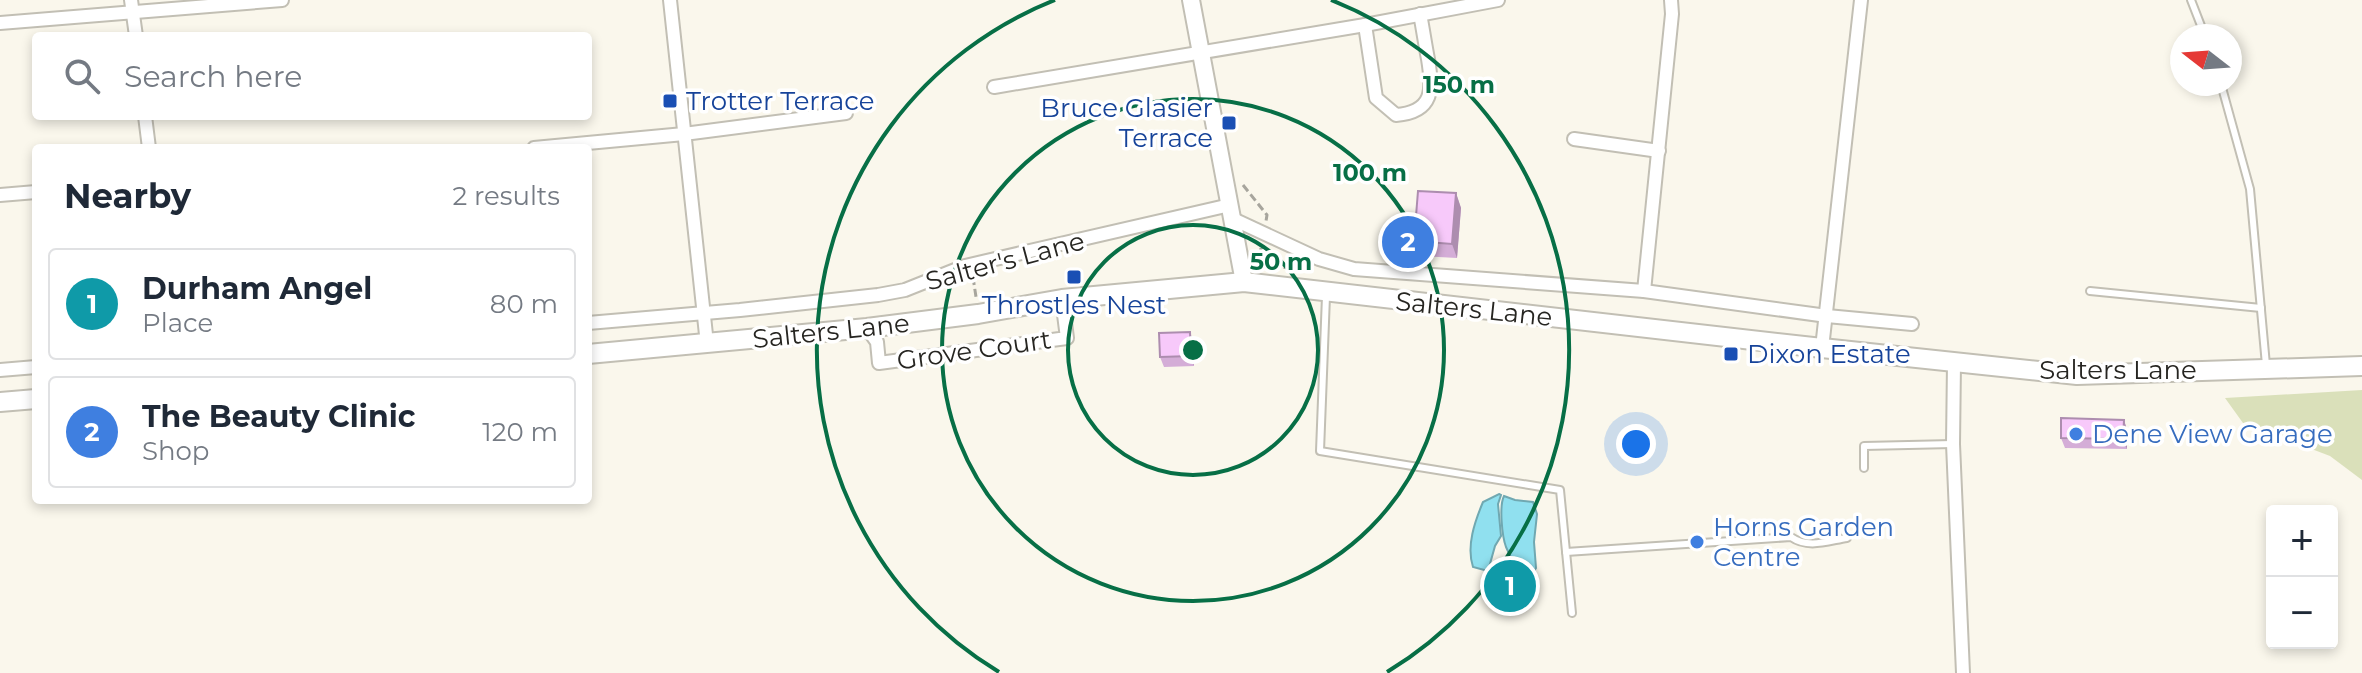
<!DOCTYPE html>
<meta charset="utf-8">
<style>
:root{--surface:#fff;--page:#f2f2f3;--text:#1f2937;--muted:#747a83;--line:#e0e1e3;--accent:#076f46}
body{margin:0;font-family:Montserrat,sans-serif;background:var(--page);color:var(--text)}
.controls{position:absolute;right:24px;bottom:24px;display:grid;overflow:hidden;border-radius:8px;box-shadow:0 4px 12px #0003}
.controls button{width:72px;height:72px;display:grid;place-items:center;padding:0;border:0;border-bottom:2px solid var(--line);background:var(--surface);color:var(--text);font:40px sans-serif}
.compass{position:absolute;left:2170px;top:24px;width:72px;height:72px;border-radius:50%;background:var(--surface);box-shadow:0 4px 12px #0003;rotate:287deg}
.you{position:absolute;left:1636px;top:444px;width:28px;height:28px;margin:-20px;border:6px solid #fff;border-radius:50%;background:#1a73e8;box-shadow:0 0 0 12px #1a73e833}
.badge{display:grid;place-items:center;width:52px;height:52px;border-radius:50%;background:var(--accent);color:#fff;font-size:26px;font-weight:700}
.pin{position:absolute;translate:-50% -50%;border:4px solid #fff;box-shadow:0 2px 8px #0006}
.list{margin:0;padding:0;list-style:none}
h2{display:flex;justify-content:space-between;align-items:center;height:104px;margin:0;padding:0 32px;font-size:34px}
h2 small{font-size:26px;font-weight:400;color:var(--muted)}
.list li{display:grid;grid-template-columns:52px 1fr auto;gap:24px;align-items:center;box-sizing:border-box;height:112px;margin:0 16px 16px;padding:0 16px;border:2px solid var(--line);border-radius:8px}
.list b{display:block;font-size:30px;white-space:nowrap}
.list p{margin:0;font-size:26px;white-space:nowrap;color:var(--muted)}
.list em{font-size:26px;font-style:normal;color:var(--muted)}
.icon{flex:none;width:44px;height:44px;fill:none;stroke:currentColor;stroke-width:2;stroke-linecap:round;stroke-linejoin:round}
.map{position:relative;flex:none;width:2362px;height:673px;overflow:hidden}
.search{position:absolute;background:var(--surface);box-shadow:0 4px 12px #0003;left:32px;top:32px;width:560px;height:88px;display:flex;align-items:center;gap:20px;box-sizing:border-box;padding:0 28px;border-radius:8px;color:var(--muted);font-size:30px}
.panel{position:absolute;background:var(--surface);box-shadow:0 4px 12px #0003;left:32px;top:144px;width:560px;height:360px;border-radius:8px}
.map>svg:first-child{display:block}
.green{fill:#dae0ba}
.water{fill:#90e0ef;stroke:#70a8b1;stroke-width:2}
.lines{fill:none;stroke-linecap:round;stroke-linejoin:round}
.service-casing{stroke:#c2bfb4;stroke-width:10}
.minor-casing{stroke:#c2bfb4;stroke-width:16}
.tertiary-casing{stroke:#c2bfb4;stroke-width:20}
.secondary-casing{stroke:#c2bfb4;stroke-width:22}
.path{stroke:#a7a59d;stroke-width:3;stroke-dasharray:8 4;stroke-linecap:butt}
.service{stroke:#fff;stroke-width:6}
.minor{stroke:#fff;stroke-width:12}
.tertiary{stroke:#fff;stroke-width:16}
.secondary{stroke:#fff;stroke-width:18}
.wall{fill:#d4add7}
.shaded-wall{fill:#ad8daf}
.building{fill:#f7c9fa;stroke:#ad8daf;stroke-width:2}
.ring{fill:none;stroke:#076f46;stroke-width:4}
.transit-dot{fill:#1a4fb4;stroke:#fff;stroke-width:3}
.shop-dot{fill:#3f7fe0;stroke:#fff;stroke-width:3}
.labels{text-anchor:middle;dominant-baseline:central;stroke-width:7;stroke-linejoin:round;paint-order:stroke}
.transit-label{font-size:26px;fill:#164399;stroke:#fff;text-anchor:start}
.street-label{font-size:26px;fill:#262521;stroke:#fff}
.shop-label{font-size:26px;fill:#366cbe;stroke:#fff;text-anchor:start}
.centre{fill:#076f46;stroke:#fff;stroke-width:4}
.ring-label{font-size:24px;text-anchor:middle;font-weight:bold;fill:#076f46;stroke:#fff;stroke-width:7;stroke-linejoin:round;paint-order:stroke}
</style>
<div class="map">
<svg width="2362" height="673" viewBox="0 0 2362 673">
<rect width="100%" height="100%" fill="#faf7ec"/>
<path class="green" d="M2362,390V480L2330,456L2243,423L2225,398Z"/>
<g class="water">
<path d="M1499,494L1501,495L1498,504L1501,536L1495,546L1488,571L1473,567C1466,546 1475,521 1483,502Z"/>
<path d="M1504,496L1515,500L1533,502L1537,514L1534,542L1536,568L1531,576L1516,572C1514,562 1510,556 1506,547C1502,536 1499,506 1504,496Z"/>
</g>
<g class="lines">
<g class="service-casing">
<g id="service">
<path d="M2191,0L2205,36"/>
<path d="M2221,84L2250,189L2266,365"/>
<path d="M2090,291L2261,308"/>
<path d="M1326,296L1320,451L1560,490L1572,613"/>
<path d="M1864,468V446L1953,444"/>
<path d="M1566,552L1791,537C1808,549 1828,541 1847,538"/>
</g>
</g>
<g class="minor-casing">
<g id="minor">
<path d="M131,0L136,36"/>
<path d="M670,0L707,344"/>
<path d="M0,23L282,0"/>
<path d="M1365,25L1376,98L1396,115C1434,112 1433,89 1428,59C1425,44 1423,29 1420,14"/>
<path d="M994,87L1365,25L1498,0"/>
<path d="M145,116L149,148"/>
<path d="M1574,139L1659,151"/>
<path d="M534,148L684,134L846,113"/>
<path d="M0,195L36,192"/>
<path d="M1233,219L1319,259L1354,269L1644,291L1827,316L1912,324"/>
<path d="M1644,291L1672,14L1671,0"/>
<path d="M588,323L740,310L878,295L905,290L965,266L1230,205"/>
<path d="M867,328L877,342L879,363L1067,338L1062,299"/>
<path d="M1822,348L1861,0"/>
<path d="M1954,363L1953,444L1963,673"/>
<path d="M0,370L36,367"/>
</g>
</g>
<g class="tertiary-casing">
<path id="tertiary" d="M1191,0L1244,282"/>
</g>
<g class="secondary-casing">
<g id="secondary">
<path d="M588,354L867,328L978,314L1062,299L1244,282L1822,348L2077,375L2362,366"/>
<path d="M0,402L36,399"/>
</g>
</g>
<g class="path">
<path d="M1243,185L1267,215L1266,221"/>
<path d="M1258,263L1261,248"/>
<path d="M1260,263L1287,268"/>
<path d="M973,277L976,297"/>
</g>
<use href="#service" class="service"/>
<use href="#minor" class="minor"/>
<use href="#tertiary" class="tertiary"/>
<use href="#secondary" class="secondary"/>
</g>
<g class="wall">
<path d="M1456,193L1461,208L1457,258L1420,256L1416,245L1415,255L1399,253L1395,243L1413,221L1415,226Z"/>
<path d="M1190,332L1193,342L1194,366L1164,367L1160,357Z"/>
<path d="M2124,420L2127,430V449L2065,448L2061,438Z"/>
</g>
<g class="shaded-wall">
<path d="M1456,193L1461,208L1457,258L1452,244Z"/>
<path d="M1413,221L1417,231L1414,241L1416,245L1415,255L1411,245Z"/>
<path d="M1190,332L1193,342L1194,366L1191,356Z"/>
<path d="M2124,420L2127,430V449L2123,439Z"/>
</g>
<g class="building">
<path d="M1418,191L1456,193L1452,244L1414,241Z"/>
<path d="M1397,219L1413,221L1411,245L1395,243Z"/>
<path d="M1190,332L1191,356L1160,357L1159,333Z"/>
<path d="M2061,418L2124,420L2123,439L2061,438Z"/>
</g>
<g class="ring">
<circle cx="1193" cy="350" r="125"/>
<circle cx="1193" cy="350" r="251"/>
<path d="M999 672A376 376 0 0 1 1055 0M1331 0A376 376 0 0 1 1387 672"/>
</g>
<g class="transit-dot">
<rect x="662" y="93" width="16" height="16" rx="4"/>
<rect x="1221" y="115" width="16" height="16" rx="4"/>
<rect x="1066" y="269" width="16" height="16" rx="4"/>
<rect x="1723" y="346" width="16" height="16" rx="4"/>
</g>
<g class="shop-dot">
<circle cx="2076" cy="434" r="8"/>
<circle cx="1697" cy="542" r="8"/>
</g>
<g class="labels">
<g class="transit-label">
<text x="686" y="101">Trotter Terrace</text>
<text x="1213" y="108" text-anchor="end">Bruce Glasier<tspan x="1213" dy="30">Terrace</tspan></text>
<text x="1074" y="305" text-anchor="middle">Throstles Nest</text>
<text x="1747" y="354">Dixon Estate</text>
</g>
<g class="street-label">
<text transform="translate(1005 261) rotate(-15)">Salter's Lane</text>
<text transform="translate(1474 309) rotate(6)">Salters Lane</text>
<text transform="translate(831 331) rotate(-6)">Salters Lane</text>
<text transform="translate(974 350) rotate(-8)">Grove Court</text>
<text x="2118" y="370">Salters Lane</text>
</g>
<g class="shop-label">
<text x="2092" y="434">Dene View Garage</text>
<text x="1713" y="527">Horns Garden<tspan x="1713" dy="30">Centre</tspan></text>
</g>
</g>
<circle cx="1193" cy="350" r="12" class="centre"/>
<g class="ring-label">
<text x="1459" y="93">150 m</text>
<text x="1370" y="181">100 m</text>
<text x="1281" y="270">50 m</text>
</g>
</svg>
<div class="controls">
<button>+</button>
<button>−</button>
</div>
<svg class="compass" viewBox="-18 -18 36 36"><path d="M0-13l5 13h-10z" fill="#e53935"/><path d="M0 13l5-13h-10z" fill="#747a83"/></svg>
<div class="you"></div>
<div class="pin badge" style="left:1510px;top:586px;background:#0f9aa8">1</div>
<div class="pin badge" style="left:1408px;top:242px;background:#3f7fe0">2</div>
<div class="search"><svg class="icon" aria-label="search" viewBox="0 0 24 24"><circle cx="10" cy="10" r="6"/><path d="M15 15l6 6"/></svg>Search here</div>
<section class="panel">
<h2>Nearby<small>2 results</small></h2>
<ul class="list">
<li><span class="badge" style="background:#0f9aa8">1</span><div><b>Durham Angel</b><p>Place</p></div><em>80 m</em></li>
<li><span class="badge" style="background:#3f7fe0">2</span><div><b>The Beauty Clinic</b><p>Shop</p></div><em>120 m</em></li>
</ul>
</section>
</div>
